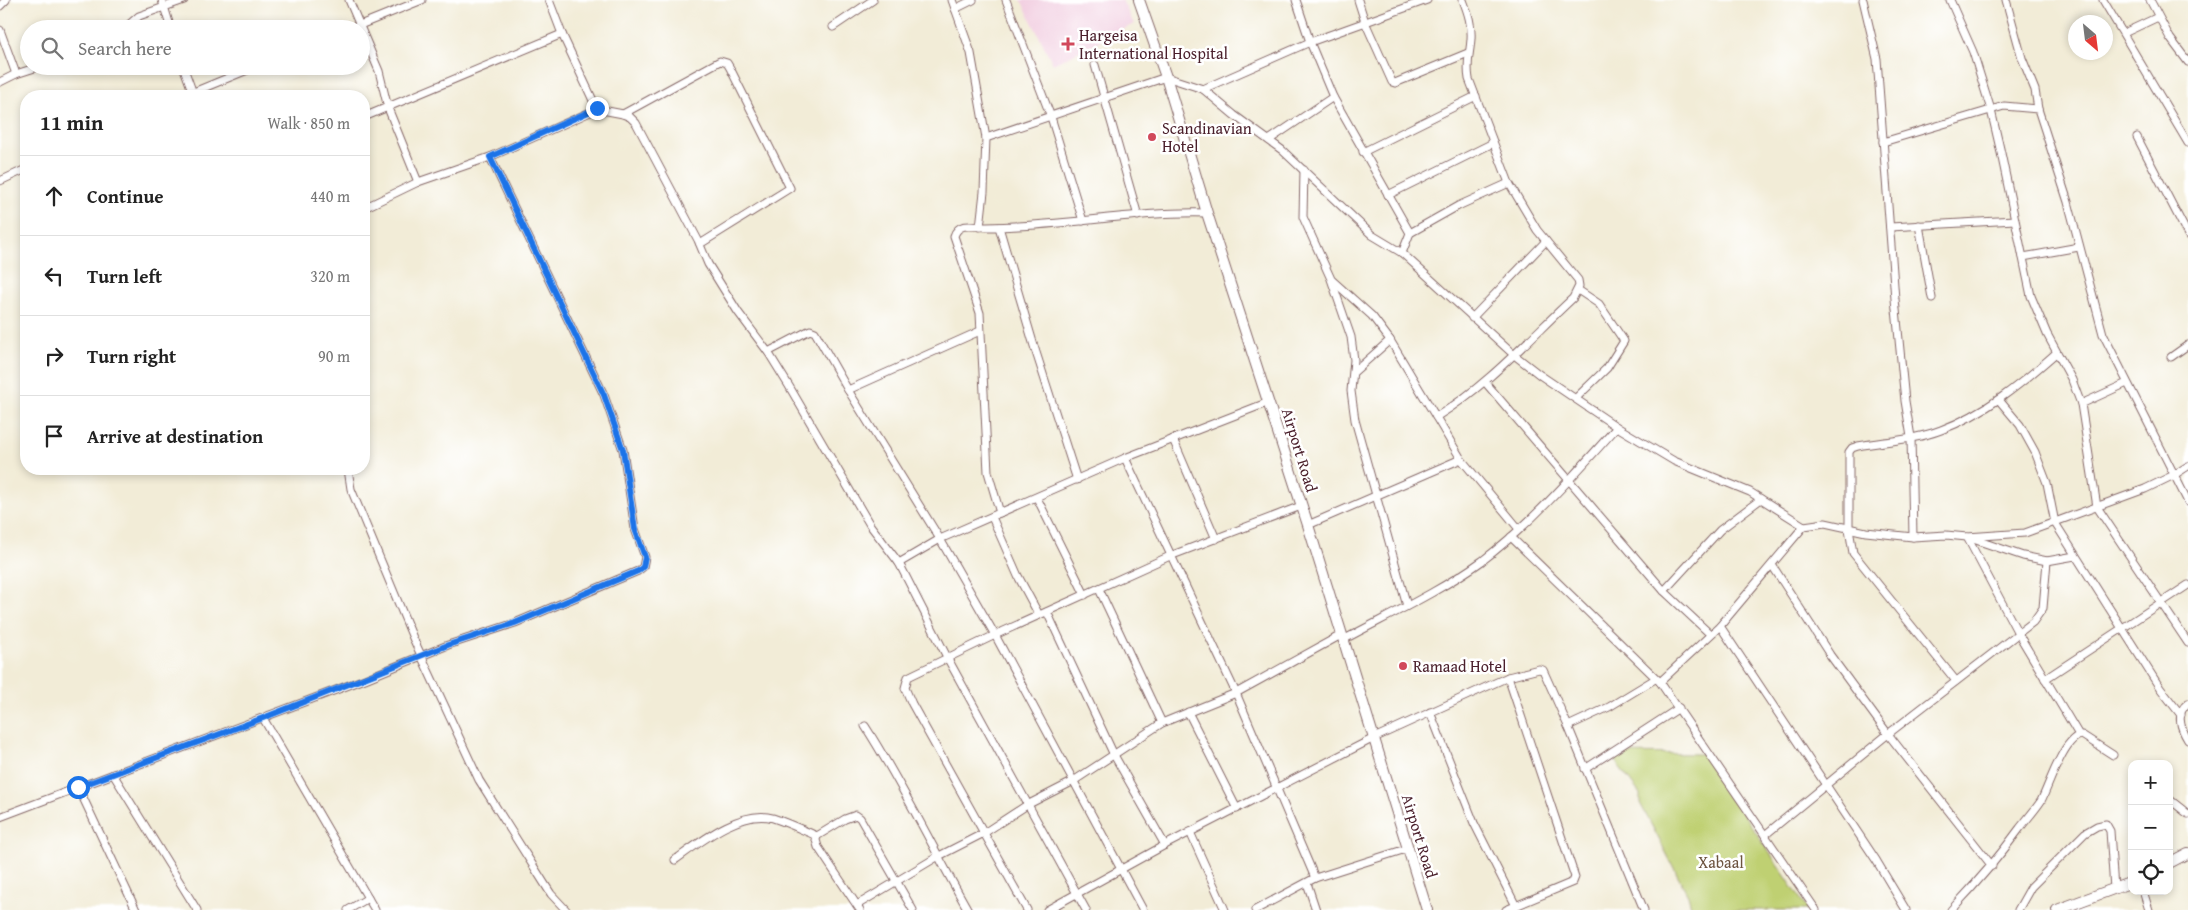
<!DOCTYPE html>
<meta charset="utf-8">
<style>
:root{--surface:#fff;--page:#f6f6f6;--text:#222;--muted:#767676;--line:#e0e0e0}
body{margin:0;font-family:"Gentium Book Plus",serif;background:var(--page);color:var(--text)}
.controls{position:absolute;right:15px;bottom:15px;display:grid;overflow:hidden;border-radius:10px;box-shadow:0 2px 8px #0003}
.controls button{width:45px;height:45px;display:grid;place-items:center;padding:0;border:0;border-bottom:1px solid var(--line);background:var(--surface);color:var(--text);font:25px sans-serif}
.compass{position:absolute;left:2068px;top:15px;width:45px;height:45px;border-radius:50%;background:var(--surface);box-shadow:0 2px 8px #0003;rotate:152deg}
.stop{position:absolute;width:15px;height:15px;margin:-11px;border:4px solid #1a73e8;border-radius:50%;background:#fff}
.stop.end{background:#1a73e8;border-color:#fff;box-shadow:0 1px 5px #0008}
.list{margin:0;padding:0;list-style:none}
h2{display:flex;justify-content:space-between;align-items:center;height:65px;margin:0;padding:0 20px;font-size:21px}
h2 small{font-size:16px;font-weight:400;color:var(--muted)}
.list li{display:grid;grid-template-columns:32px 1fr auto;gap:15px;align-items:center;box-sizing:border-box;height:80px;padding:0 20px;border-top:1px solid var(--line)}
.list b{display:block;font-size:19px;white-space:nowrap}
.list em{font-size:16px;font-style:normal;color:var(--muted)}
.icon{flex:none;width:28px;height:28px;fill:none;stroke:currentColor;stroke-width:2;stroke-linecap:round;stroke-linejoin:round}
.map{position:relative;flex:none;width:2188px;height:910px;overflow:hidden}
.search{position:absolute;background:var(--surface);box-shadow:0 2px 8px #0003;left:20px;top:20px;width:350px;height:55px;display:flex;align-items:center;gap:12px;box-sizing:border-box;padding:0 18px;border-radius:28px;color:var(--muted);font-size:19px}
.panel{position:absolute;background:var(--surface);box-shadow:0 2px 8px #0003;left:20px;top:90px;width:350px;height:385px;border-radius:20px}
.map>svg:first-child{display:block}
.built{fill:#f2cfe1}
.green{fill:#bfd072;stroke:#84784e}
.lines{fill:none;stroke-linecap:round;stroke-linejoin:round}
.street-casing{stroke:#856767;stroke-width:9}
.secondary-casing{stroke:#856767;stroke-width:12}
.street{stroke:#fff;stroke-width:7}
.secondary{stroke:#fff;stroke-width:10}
.route{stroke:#1a73e8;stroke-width:6}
.poi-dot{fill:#d1495b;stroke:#fff;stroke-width:2}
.labels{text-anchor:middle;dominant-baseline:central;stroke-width:5;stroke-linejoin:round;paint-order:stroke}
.poi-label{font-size:16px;fill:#4a1f2b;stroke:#fff;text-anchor:start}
.street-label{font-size:16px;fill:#4a1f2b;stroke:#fff}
.park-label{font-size:16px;fill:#6d5440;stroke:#fff}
</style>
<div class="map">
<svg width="2188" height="910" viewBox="0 0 2188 910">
<rect width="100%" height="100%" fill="#fff"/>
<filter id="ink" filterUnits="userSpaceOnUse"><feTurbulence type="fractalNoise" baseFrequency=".02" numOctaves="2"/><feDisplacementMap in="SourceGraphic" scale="10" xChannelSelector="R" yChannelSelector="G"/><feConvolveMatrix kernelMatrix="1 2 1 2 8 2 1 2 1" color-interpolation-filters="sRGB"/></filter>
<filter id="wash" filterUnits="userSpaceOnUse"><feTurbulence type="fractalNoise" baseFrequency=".0096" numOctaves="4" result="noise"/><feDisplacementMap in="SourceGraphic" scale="20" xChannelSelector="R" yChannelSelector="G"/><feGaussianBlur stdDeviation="1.12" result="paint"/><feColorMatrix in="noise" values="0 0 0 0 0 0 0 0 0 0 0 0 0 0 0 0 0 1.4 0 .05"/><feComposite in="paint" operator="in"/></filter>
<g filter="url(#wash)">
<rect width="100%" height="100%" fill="#f2ecd7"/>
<path class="built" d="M1021,0H1122L1134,24L1053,64Z"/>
<path class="green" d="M1609,753L1703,754L1808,910H1692L1688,895L1640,803V794Z"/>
</g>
<g filter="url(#ink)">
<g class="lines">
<g class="street-casing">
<g id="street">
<path d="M162,0L171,29"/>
<path d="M349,0L379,71L388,108L418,182"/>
<path d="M549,0L562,34L597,109"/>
<path d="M952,0L971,53L986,138L984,192L980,227"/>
<path d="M1006,0L1051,117L1083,221"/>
<path d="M1296,0L1310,42L1333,97L1410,233"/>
<path d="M1358,0L1365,22L1392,82L1395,83L1468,53"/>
<path d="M1463,0C1468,13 1472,25 1471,39C1470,55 1466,62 1469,79L1509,183L1537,230L1578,280L1579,286L1573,298C1529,339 1487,386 1436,417L1461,459L1519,529"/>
<path d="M1863,0L1877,59L1895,299L1905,401L1911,437L1913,537"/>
<path d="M1950,0L1973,52L1991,110L2001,153L2031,296L2047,334L2072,380L2081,404L2097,507L2188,643"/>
<path d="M2006,0L2022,58L2035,90L2038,109"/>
<path d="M2103,0L2188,143"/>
<path d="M2150,0L2170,38L2188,62"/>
<path d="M0,6L6,0"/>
<path d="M955,9L973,0"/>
<path d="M833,27L873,0"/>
<path d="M124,29L139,16L184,0"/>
<path d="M350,29L422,0"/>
<path d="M0,30L16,74"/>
<path d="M2124,33L2158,17"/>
<path d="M1095,65L1138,216"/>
<path d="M183,66L194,96"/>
<path d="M0,82L16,74L41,66"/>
<path d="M1203,89L1310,42L1427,0"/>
<path d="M184,96L257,66"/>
<path d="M623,114L720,61L727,63L730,68L790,188L700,244"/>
<path d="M364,117L562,34"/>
<path d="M2137,137L2188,235"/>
<path d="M986,138L1166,77L1203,89L1234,115L1282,150L1372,235L1402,253L1513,354L1540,375L1617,427L1674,461L1750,492L1804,526L1825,523L1866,532L1913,537L1946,535L1967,537L2025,533L2145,489L2174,475L2188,466"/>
<path d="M1269,140L1333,97"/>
<path d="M1883,142L2004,106L2038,109L2068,202L2103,334L2188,502"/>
<path d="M1363,152L1476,96"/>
<path d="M1304,170L1303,217L1331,279L1351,337L1354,360L1351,391L1355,420L1407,606"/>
<path d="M0,181L26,169"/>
<path d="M1388,195L1493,143"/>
<path d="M364,208L418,182L490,157L597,109L623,114L630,117L636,123L698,240L708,264L738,312L768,352L789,386L870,525L899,563L948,659L1086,910"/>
<path d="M1919,225L1932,298"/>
<path d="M999,227L1034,346L1077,480"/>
<path d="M1890,227L2015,220"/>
<path d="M1402,253L1410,233L1458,206L1509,183"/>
<path d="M2023,257L2079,247"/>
<path d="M1333,281L1372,316L1390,340L1436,417"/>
<path d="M1472,318L1546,241"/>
<path d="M768,352L810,330L815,332L848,390L940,539L995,635L1143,910"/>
<path d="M2171,357L2188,345"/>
<path d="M1354,372L1390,340"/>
<path d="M1485,382L1664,591L1710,634"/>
<path d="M848,390L980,331"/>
<path d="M1576,398L1607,368L1624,341L1599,304L1578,290"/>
<path d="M1999,400L2020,425L2035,452L2047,483L2055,523L2160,688L2181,715"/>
<path d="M2081,404L2127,383"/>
<path d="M1173,439L1216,539"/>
<path d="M1125,458L1236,693L1315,878"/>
<path d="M348,469L351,489L413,638L479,780L551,894L566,910"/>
<path d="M1037,498L1085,595"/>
<path d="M1000,513L988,472L980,313L954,236C959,221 974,227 987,227C1060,227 1133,211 1207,213"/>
<path d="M992,517L1018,576L1039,615"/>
<path d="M1308,525L1461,459"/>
<path d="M1511,537L1660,682L1816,910"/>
<path d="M1967,537L2019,635L2079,735"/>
<path d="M1970,538L2023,556L2047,561L2075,556"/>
<path d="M899,563L940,539L1125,458L1269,402"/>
<path d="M1772,565L1830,655L1888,734L1992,866"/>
<path d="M1099,589L1162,723"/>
<path d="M1664,591L1720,530L1761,499"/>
<path d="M1047,612L1114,755L1165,845"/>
<path d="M1720,626L1876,860L1906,910"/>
<path d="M1343,640C1389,615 1439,592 1482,561C1532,523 1575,474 1617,427"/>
<path d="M2045,679L2188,585"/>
<path d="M1956,681L1853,553L1849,529V452L1852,448L1858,446C1885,441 1915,440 1941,430C1986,413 2021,384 2056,353"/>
<path d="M1660,682L1720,626L1804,526"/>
<path d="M2188,703C2175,713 2181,729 2188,740"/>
<path d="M1188,712L1237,809"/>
<path d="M1430,712L1474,823L1516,906"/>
<path d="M263,718L375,910"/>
<path d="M865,726C903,785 933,849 968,910"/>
<path d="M1568,726L1609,707L1655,679"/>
<path d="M1585,769L1679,708"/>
<path d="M113,774L197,910"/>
<path d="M78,787L136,910"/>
<path d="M2169,799L2188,814"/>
<path d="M0,817L365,679L448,645L515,623L638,571L643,567L645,557L635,529L623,450L604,395L490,157"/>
<path d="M1190,832L1225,910"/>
<path d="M1765,835L1888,734L2033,622L2043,608L2047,561"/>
<path d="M817,836L845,819L856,815L860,818L913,910"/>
<path d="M817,836L816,840L818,847L860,910"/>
<path d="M675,860C700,842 741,809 773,818C788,823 803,830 817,836"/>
<path d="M1307,883L1316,910"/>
<path d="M2143,891L2149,910"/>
<path d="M857,905L937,857L984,833L1027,805L1072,782L1162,723L1236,693L1341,635"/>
<path d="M348,910L368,898"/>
<path d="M1027,910L912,704L905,688L908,677L995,635L1170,556L1301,506"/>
<path d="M1047,910L1165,845L1374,738L1508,677L1539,669L1543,670L1548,681L1568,726L1644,910"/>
<path d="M1255,910L1315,878L1409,848"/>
<path d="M1506,910L1573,882L1575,877L1508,677"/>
<path d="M1951,910C1976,884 1999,857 2020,828C2027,819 2035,810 2041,801C2049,786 2064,736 2082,735L2113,755"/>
<path d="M2018,910L2031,887L2085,833L2097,826L2106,824L2110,831L2114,889"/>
</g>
</g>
<g class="secondary-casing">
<g id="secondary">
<path d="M1139,0L1166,77L1207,213L1308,525L1427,910"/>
<path d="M2169,863L2188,853"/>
<path d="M2057,910L2132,882"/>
</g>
</g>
<use href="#street" class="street"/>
<use href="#secondary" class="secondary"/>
</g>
</g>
<g class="lines" filter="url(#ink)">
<path class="route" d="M78,787L263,718L448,645L515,623L638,571L643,567L645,557L635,529L623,450L604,395L490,157L597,108"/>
</g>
<g class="poi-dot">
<path d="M1065.5 36.5h5v5h5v5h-5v5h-5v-5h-5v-5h5z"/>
<circle cx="1152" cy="137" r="5"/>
<circle cx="1403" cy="666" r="5"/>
</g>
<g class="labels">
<g class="poi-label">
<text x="1079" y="35">Hargeisa<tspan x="1079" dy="18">International Hospital</tspan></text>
<text x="1162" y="128">Scandinavian<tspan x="1162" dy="18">Hotel</tspan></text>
<text x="1413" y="666">Ramaad Hotel</text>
</g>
<g class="street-label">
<text transform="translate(1300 450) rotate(73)">Airport Road</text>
<text transform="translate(1420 836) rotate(73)">Airport Road</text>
</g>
<g class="park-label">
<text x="1721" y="862">Xabaal</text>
</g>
</g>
</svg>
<div class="controls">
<button>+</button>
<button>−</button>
<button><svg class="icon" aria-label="locate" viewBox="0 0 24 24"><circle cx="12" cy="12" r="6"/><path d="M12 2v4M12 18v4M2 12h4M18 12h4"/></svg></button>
</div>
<svg class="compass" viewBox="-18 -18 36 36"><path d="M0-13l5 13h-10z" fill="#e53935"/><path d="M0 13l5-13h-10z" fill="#767676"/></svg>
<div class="stop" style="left:78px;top:787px"></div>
<div class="stop end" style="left:597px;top:108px"></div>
<div class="search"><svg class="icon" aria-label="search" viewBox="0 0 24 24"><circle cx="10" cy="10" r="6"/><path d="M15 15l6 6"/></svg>Search here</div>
<section class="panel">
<h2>11 min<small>Walk · 850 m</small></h2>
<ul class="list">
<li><svg class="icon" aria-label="ahead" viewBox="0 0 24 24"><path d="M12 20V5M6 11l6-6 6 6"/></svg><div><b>Continue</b></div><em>440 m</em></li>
<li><svg class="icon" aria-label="left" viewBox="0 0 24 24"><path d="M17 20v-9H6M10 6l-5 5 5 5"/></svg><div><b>Turn left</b></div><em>320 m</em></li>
<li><svg class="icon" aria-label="right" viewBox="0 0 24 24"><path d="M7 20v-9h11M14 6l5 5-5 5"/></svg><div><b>Turn right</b></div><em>90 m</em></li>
<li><svg class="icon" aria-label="arrive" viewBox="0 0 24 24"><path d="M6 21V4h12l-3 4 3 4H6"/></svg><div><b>Arrive at destination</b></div></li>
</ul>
</section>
</div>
